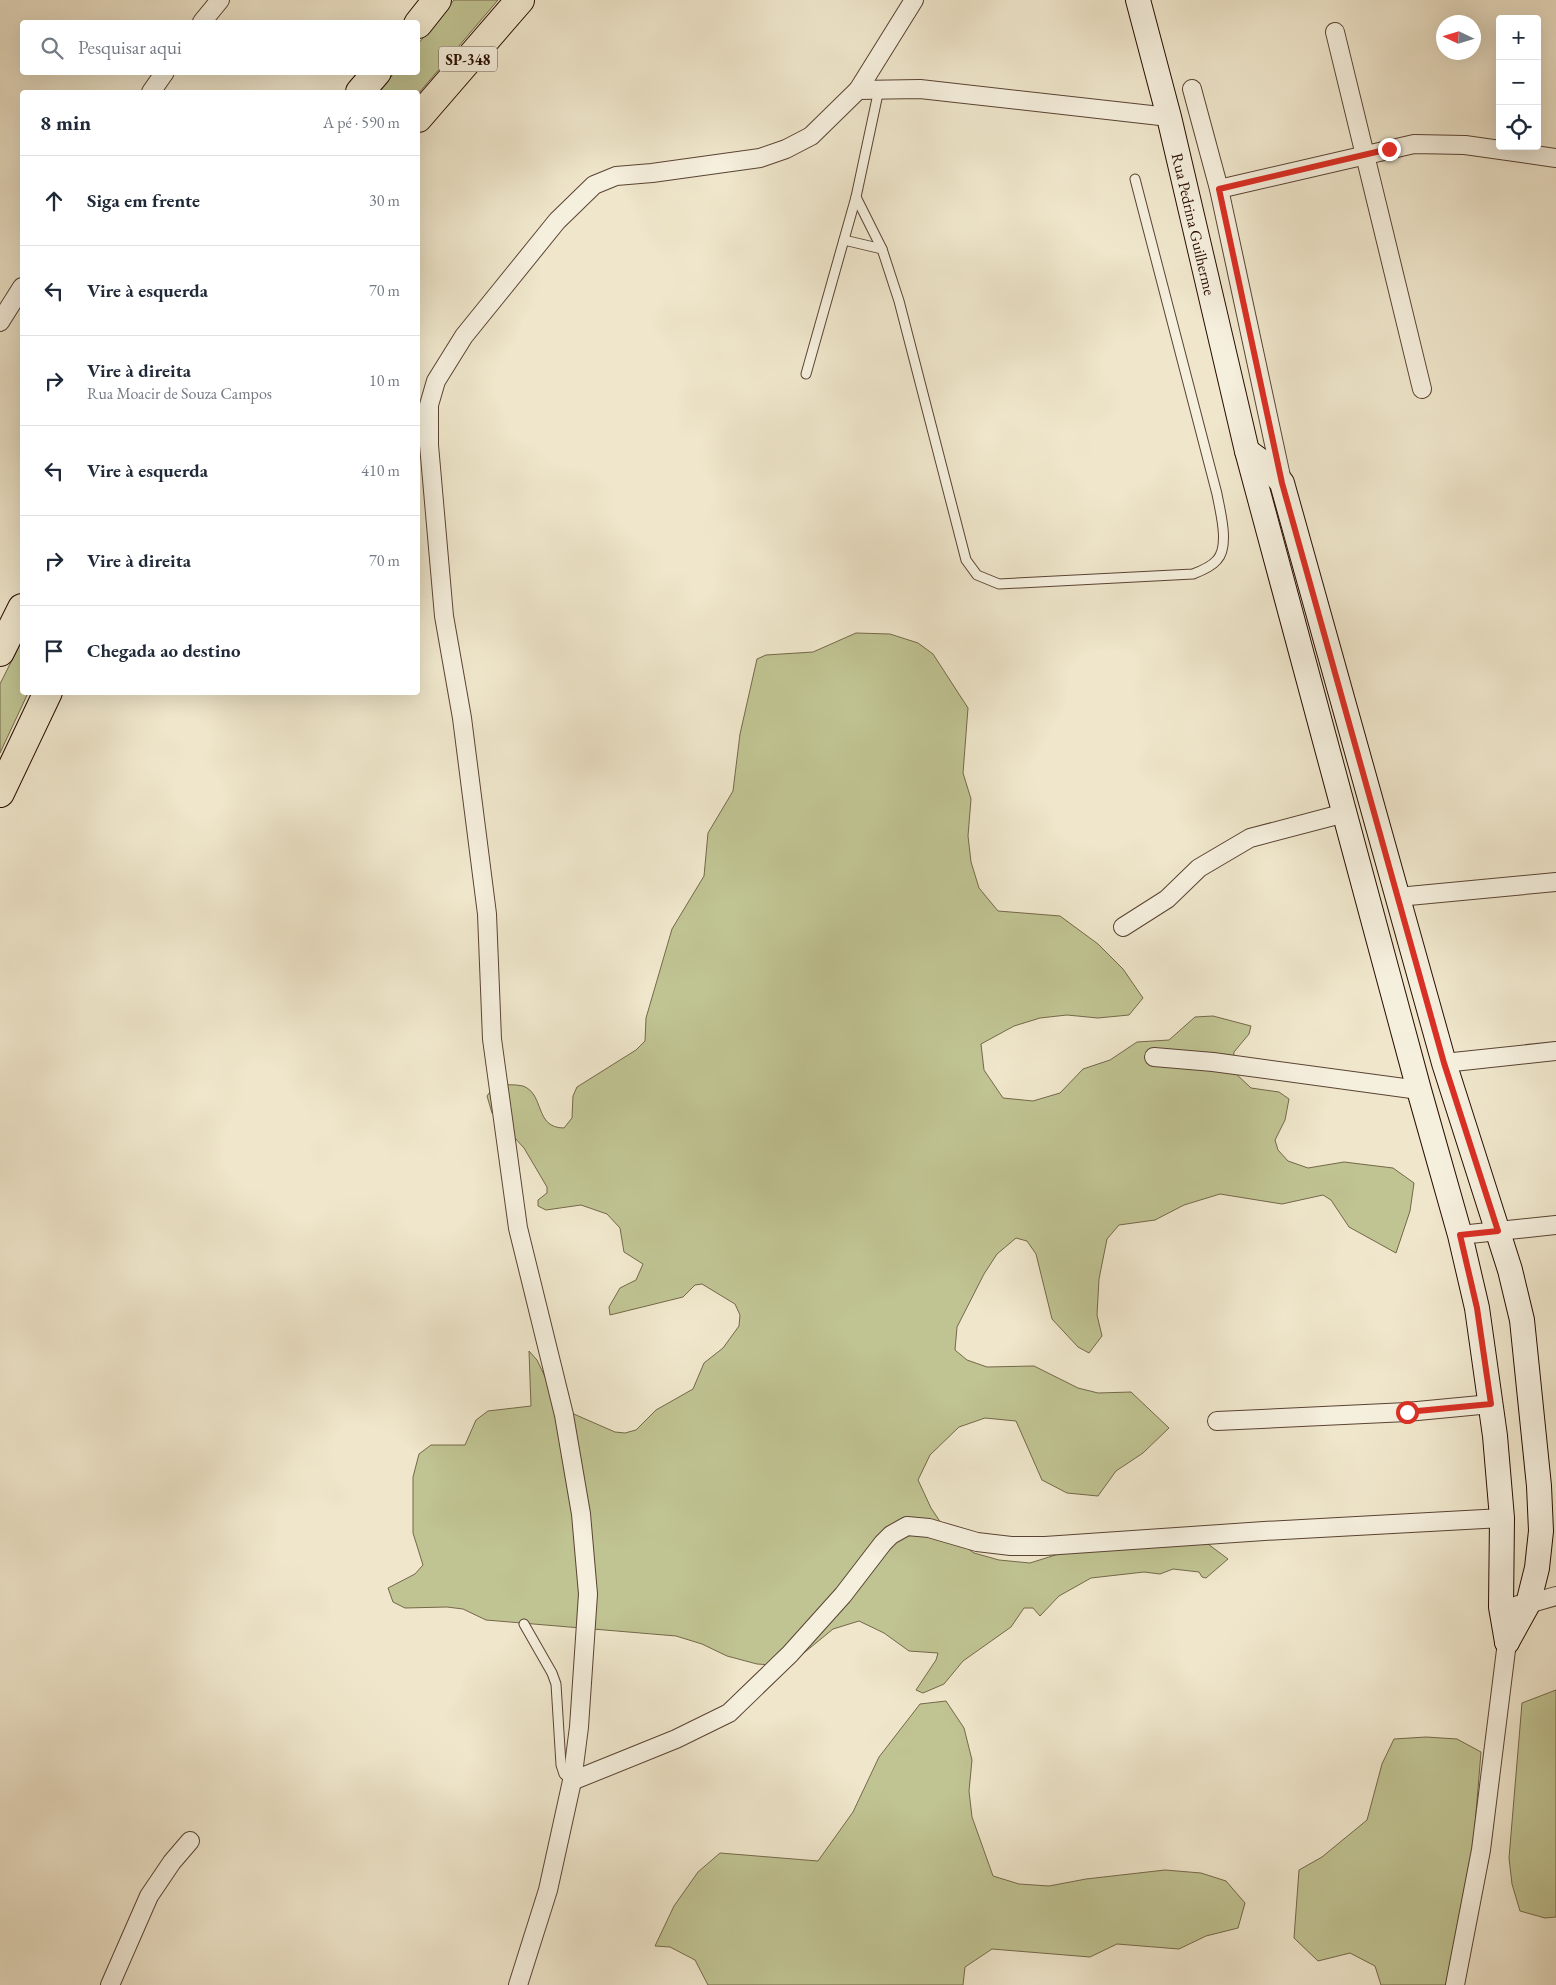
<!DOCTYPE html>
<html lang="pt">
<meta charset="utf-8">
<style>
:root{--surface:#fff;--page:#f6f6f7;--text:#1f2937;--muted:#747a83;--line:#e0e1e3}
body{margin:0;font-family:"EB Garamond",serif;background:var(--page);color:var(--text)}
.controls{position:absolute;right:15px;top:15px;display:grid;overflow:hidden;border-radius:5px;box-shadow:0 5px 20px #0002}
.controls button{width:45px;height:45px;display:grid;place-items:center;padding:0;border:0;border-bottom:1px solid var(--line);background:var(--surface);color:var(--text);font:25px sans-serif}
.compass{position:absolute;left:1436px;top:15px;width:45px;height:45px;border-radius:50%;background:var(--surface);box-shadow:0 5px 20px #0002;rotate:274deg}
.stop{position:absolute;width:15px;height:15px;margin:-11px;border:4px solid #d93025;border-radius:50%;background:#fff}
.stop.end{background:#d93025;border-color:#fff;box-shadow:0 1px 5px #0008}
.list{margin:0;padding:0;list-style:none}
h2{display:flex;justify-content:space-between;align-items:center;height:65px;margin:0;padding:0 20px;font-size:21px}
h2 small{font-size:16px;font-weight:400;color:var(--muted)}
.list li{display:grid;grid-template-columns:32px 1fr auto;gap:15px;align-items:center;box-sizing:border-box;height:90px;padding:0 20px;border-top:1px solid var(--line)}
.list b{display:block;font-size:19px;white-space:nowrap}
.list p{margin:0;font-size:16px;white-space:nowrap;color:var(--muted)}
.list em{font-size:16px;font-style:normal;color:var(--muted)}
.icon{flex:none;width:28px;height:28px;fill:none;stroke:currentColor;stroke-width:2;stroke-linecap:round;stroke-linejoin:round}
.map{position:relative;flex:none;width:1556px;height:1985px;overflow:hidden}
.search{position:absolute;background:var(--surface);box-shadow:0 5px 20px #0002;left:20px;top:20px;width:400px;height:55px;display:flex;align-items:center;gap:12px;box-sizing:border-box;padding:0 18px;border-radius:5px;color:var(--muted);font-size:19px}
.panel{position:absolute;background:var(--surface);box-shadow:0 5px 20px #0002;left:20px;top:90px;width:400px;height:605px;border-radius:5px}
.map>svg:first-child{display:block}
.green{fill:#c0c392;stroke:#746849}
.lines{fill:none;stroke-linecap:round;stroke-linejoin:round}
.lane-casing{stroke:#5a4333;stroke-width:11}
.street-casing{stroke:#5a4333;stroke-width:20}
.secondary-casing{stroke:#290d00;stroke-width:26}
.highway-casing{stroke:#290d00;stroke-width:30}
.lane{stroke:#f5efdd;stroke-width:9}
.street{stroke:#f5efdd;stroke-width:18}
.secondary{stroke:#f5efdd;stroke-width:24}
.highway{stroke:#efe6cb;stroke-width:28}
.route{stroke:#d93025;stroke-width:6}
.labels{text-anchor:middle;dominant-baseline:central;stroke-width:4;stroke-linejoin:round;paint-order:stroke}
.shield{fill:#f5efdd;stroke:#665142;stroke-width:1}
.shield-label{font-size:15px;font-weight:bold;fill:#290d00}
.street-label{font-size:16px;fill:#290d00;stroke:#f5efdd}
</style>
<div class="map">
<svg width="1556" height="1985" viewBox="0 0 1556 1985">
<rect width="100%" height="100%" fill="#efe6cb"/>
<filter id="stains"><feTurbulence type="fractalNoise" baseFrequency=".004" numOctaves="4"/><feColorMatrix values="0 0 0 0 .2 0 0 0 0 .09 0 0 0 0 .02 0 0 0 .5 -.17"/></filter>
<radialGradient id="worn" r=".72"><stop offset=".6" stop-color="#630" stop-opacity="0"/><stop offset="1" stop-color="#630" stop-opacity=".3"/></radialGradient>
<g class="green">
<path d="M454,0H498L418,94V92H378L394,73L418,72V44Z"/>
<path d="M856,633L890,634L918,643L933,654L968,708L963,773L971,799L968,836L971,862L979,888L998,911L1060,916L1098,944L1123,969L1143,998L1129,1015L1098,1018L1067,1015L1040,1018L1014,1026L981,1044L984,1070L1003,1098L1033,1101L1060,1093L1083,1069L1110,1060L1137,1042L1169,1040L1195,1017L1213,1016L1251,1026L1249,1034L1234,1052L1232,1070L1251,1088L1279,1092L1289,1099L1285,1120L1275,1140L1278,1150L1288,1161L1308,1168L1344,1162L1393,1168L1414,1183L1410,1211L1396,1253L1349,1227L1331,1200L1323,1195L1282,1204L1220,1194L1184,1205L1155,1220L1119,1225L1107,1239L1099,1279L1097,1315L1102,1336L1089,1353L1078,1347L1052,1319L1036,1254L1027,1241L1016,1238L997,1254L984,1274L957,1327L955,1350L967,1360L987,1367L1034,1366L1078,1388L1098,1393L1131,1392L1169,1428L1143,1453L1116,1471L1098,1496L1067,1493L1042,1480L1016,1421L985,1418L959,1427L930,1455L918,1480L931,1508L949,1535L974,1553L999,1560L1030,1563L1084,1546L1204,1541L1228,1559L1206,1578L1202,1577L1199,1572L1173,1569L1160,1574L1144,1572L1091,1578L1059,1596L1040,1616L1033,1608H1024L1011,1627L963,1661L944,1684L923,1693L916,1690L936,1660L938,1653L909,1651L884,1633L859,1621L833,1629L788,1666L757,1664L727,1656L702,1644L676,1636L486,1620L463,1609L447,1607L405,1608L393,1602L388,1588L415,1574L423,1565L413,1533V1477L419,1454L431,1445H465L476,1420L488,1411L531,1406L529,1351L537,1360L560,1408L615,1432L625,1433L636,1430L656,1410L693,1389L704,1363L723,1348L739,1326L740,1315L735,1304L702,1284L695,1285L683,1297L610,1315L609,1307L620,1288L636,1280L643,1264L624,1252L620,1228L607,1214L581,1205L546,1210L538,1206V1200L547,1193V1187L524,1148L492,1113L487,1096L495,1085C503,1085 515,1084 523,1086C545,1094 534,1128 564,1128L572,1118L573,1096L577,1087L636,1050L645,1041L646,1018L672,929L704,876L708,833L733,791L740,734L757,659L766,655L813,652Z"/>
<path d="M22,640V692L28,693L0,753V684Z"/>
<path d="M1556,1690V1917L1545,1918L1520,1911L1512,1884L1509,1858L1522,1703Z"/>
<path d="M946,1701L964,1728L972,1760L969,1791L972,1817L993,1876L1019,1884L1049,1886L1086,1879L1165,1870L1201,1873L1226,1881L1245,1903L1238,1928L1206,1936L1179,1949L1117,1944L1090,1957L992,1949L965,1967L963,1985H708L695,1960L670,1947L655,1946L674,1906L698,1872L720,1853L818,1861L853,1812L879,1757L920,1704Z"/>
<path d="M1426,1737L1457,1739L1481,1752L1462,1985H1381L1375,1966L1350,1953L1318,1961L1294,1938L1299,1870L1322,1857L1367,1820L1382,1764L1394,1739Z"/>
</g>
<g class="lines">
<g class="lane-casing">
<g id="lane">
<path d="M879,89L856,197L882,249L899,301L966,560L977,575L999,584L1193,574C1201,571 1211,567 1217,560C1230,546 1220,511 1217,494L1135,179"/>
<path d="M844,240L882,249"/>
<path d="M806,374L856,197"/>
<path d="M524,1624L552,1673L556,1684L561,1765L564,1774L572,1781"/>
</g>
</g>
<g class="street-casing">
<g id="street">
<path d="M202,22L220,0"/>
<path d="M1335,32L1422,389"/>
<path d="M1192,89L1219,189L1282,481"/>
<path d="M858,90L914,0"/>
<path d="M151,92L165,72"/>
<path d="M1219,189L1414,144L1465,145L1556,158"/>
<path d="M0,322L22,287"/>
<path d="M1398,897L1556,882"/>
<path d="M1123,927L1167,899L1199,868L1250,838L1345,813"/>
<path d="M1154,1057L1213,1062L1419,1090"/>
<path d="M1444,1063L1556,1051"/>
<path d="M1460,1235L1556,1225"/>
<path d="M1217,1421L1407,1412L1491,1404"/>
<path d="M1518,1605L1528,1604L1556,1596"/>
<path d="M572,1781L676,1739L729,1713L790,1654L843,1595L883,1543L891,1535L907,1526L929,1528L977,1542L1011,1546H1045L1264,1531L1502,1518"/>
<path d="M110,1985L149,1896L172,1862L190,1841"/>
<path d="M518,1985L548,1890L572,1781L579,1727L588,1594L581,1514L564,1415L518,1228L492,1039L487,914L462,718L444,616L429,445V405L436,381L464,336L557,221L594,185L616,176L652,173L760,158L786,149L811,136L858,90L920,89L1169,117"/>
<path d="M1455,1985L1481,1850L1507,1642"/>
</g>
</g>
<g class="secondary-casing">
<g id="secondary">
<path id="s1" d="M1138,0L1169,117L1247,451L1419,1090L1460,1235L1477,1308L1495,1436L1502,1518L1501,1607L1507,1642"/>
<path d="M1247,451L1269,467L1282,483L1444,1063L1510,1270L1522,1320L1539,1486L1541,1531L1537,1568L1528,1604L1507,1642"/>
</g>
</g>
<g class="highway-casing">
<g id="highway">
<path d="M418,24L437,0"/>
<path d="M360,92L377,72"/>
<path d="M418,118L520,0"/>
<path d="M0,652L22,608"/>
<path d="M0,793L48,692"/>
</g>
</g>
<use href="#lane" class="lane"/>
<use href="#street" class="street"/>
<use href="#secondary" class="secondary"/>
<use href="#highway" class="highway"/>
</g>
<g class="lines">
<path class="route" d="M1389,149L1219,189L1282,483L1444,1063L1498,1231L1460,1235L1477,1308L1491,1404L1407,1412"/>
</g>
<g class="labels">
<rect class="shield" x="439" y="46.5" width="58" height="25" rx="4"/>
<g class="shield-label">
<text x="468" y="59">SP-348</text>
</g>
<g class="street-label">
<text stroke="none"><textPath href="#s1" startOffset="231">Rua Pedrina Guilherme</textPath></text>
</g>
</g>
<rect width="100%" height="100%" filter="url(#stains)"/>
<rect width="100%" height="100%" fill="url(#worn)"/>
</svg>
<div class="controls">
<button>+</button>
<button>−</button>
<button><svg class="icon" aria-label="locate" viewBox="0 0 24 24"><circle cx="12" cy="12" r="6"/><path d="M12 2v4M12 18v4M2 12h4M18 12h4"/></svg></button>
</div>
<svg class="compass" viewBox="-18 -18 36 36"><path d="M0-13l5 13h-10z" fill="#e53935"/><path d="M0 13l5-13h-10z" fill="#747a83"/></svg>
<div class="stop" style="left:1407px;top:1412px"></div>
<div class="stop end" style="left:1389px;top:149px"></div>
<div class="search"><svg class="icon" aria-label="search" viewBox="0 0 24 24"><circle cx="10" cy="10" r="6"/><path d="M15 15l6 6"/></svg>Pesquisar aqui</div>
<section class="panel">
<h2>8 min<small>A pé · 590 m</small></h2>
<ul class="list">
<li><svg class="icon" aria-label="ahead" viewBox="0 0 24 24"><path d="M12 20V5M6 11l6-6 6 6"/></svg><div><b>Siga em frente</b></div><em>30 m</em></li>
<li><svg class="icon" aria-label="left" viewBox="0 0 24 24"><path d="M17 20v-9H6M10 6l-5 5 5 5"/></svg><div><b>Vire à esquerda</b></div><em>70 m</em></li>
<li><svg class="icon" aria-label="right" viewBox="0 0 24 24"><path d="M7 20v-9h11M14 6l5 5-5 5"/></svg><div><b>Vire à direita</b><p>Rua Moacir de Souza Campos</p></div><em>10 m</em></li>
<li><svg class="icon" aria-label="left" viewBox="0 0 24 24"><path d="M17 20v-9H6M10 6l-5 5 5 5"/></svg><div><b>Vire à esquerda</b></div><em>410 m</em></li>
<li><svg class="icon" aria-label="right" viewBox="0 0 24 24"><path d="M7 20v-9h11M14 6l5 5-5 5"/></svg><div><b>Vire à direita</b></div><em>70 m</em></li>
<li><svg class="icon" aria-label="arrive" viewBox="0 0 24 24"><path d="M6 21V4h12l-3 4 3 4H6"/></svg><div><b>Chegada ao destino</b></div></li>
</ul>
</section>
</div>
